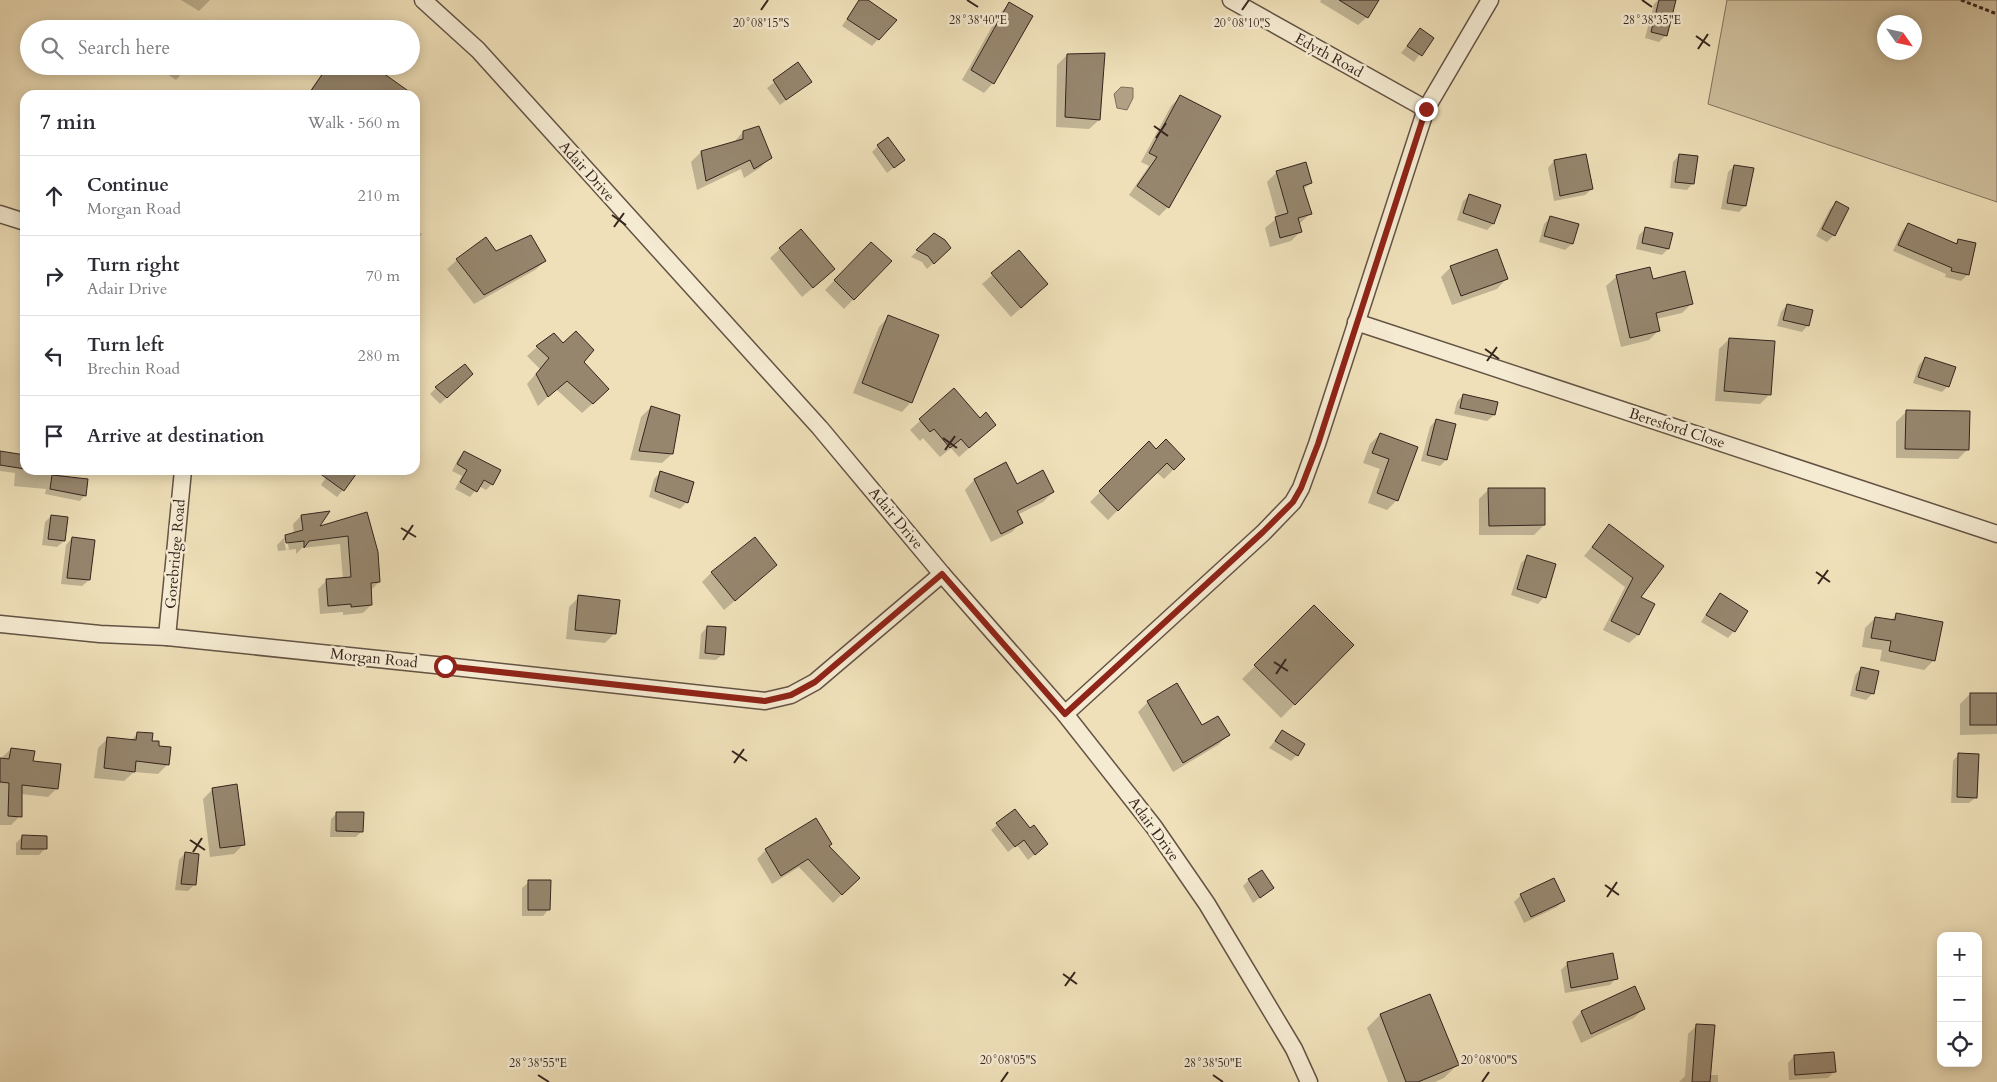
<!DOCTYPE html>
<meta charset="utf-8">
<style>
:root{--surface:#fff;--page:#f2f2f3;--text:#2b2b33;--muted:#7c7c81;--line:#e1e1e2}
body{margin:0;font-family:Cardo,serif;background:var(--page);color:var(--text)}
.controls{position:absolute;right:15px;bottom:15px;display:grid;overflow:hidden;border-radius:10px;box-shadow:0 2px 12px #0003}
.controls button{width:45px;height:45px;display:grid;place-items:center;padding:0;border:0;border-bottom:1px solid var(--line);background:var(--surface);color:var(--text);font:25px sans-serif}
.compass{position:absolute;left:1877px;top:15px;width:45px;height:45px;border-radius:50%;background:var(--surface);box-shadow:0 2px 12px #0003;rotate:124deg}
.stop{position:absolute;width:15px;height:15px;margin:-11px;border:4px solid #8f2418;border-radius:50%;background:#fff}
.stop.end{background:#8f2418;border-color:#fff;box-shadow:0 1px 5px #0008}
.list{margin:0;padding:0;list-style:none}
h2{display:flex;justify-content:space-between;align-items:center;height:65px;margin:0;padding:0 20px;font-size:21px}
h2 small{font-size:16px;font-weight:400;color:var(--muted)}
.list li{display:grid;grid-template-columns:32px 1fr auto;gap:15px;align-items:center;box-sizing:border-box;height:80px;padding:0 20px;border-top:1px solid var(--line)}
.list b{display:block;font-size:19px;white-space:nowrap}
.list p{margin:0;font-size:16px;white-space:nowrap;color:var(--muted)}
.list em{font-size:16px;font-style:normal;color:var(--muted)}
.icon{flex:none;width:28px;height:28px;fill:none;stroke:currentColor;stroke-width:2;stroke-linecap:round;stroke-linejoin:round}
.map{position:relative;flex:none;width:1997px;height:1082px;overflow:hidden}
.search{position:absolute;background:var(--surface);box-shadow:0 2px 12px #0003;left:20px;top:20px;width:400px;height:55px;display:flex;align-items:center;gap:12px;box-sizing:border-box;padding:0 18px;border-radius:28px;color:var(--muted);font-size:19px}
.panel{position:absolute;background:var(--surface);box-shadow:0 2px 12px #0003;left:20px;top:90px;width:400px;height:385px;border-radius:15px}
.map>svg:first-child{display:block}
.green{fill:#cfc09e;stroke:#82725e;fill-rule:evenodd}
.water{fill:#b0a084;stroke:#7f6e5b}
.shadow{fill:#0003;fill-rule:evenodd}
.building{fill:#96866e;stroke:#35241d}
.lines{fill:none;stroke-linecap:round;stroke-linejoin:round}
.minor-casing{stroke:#645344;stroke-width:19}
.path{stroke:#35241d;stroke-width:3;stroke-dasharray:4 2.5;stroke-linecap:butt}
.minor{stroke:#f5ebd2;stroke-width:16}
.route{stroke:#8f2418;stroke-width:6}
.ticks{fill:none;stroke:#35241d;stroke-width:2}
.labels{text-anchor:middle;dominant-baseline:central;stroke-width:5;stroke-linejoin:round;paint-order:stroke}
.street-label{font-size:15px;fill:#35241d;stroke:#f5ebd2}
.ticks-label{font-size:12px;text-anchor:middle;fill:#35241d;stroke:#f5ebd2;stroke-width:5;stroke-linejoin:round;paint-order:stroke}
</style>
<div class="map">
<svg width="1997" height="1082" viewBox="0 0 1997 1082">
<rect width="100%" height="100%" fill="#efe0b9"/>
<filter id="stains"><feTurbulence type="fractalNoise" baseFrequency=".004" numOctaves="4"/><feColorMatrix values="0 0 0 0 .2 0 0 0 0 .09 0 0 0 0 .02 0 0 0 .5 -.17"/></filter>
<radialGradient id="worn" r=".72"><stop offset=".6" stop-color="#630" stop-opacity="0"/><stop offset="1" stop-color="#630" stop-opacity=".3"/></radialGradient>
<path class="green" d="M1727,0H1997V202L1708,104ZM1884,22H1914V52H1884Z"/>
<path class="water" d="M1121,87L1133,88V98L1127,110L1117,108L1114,94Z"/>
<g class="shadow">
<path d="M181,0H210L199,11Z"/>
<path d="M860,0H866L878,39L872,46L842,26Z"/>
<path d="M1321,0H1377L1367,17L1358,25L1320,2Z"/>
<path d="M1658,0H1669L1666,35L1659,42L1645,38L1654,4Z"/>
<path d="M1009,4L993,83L984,93L962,80L999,14Z"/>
<path d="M1420,30L1432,38L1414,62L1401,53Z"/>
<path d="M1067,55L1099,120L1089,129L1056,127L1057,65Z"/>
<path d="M798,64L810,81L780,105L767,88Z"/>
<path d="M156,66H188L176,80Z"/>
<path d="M327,66H354L402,95H307Z"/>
<path d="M1180,97L1219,116L1168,207L1159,216L1129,195L1149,166L1141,162L1171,106Z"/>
<path d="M743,132L770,157L761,167L744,178L741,169L697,190L691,162L701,152L734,142Z"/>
<path d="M878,146L903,160L887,173L872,152Z"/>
<path d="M1585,155L1592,189L1585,195L1554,201L1548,168L1554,161Z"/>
<path d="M1679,155L1693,183L1687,190L1670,188L1673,162Z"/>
<path d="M1734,166L1745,206L1739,212L1721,209L1728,172Z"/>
<path d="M1277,172L1311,183L1303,190L1310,214L1299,224L1301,231L1291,241L1270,247L1265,228L1277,218L1267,182Z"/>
<path d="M1470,195L1493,224L1487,230L1457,220L1463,201Z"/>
<path d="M1836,203L1847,209L1834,235L1827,242L1816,236L1830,209Z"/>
<path d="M1551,217L1577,225L1572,244L1565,250L1539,242L1544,224Z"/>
<path d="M1908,225L1954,245L1959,240L1968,274L1961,281L1945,277L1946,274L1893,251L1902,231Z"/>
<path d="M1646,228L1668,249L1662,255L1636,249L1639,235Z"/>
<path d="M415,229L422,234L415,243Z"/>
<path d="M934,235L950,248L927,269L922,262L911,257Z"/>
<path d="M871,243L890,261L844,309L825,290Z"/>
<path d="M780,249L823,279L802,297L770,258Z"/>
<path d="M1018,252L1047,284L1011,317L982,284Z"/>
<path d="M496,253L545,261L535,270L474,304L447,269L457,260Z"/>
<path d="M1451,267L1506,279L1497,289L1452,305L1441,277Z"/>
<path d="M1649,269L1652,280L1692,303L1682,313L1656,319L1659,330L1649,340L1621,347L1606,286L1616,277Z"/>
<path d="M1787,305L1808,325L1802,332L1777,326L1781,312Z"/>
<path d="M888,317L911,402L902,412L853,393L879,327Z"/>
<path d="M554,335L583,362L598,399L582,413L556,389L538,406L527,384L540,369L527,356L537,347Z"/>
<path d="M1729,339L1770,394L1760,404L1715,401L1719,349Z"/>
<path d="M1925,358L1948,386L1942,392L1913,383L1919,365Z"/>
<path d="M467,378L440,404L430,394L436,388Z"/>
<path d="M954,390L985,434L959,457L951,448L940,457L923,438L920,441L910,430Z"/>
<path d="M1463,395L1494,415L1487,421L1454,414L1457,402Z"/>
<path d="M651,407L672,454L662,463L630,460L641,417Z"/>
<path d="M1906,412L1967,450L1958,459L1896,458V422Z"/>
<path d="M1436,420L1446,460L1440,466L1421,461L1430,427Z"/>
<path d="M1380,434L1416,448L1397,500L1387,510L1368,503L1380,469L1363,463L1370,444Z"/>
<path d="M1149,443L1156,451L1184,459L1164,479L1156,472L1108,520L1090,502Z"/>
<path d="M464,452L492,484L486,490L479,486L470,497L455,489L462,476L452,471L458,459Z"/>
<path d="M0,453L25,456V470H35L87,480L85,495L80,501L45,494L46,489L14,486L15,473L0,471Z"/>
<path d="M1005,464L1016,485L1053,492L1043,502L1017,515L1021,522L1012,532L991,542L965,490L974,480Z"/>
<path d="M331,470H355L343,490L337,497L321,485Z"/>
<path d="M661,472L687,502L680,509L649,497L654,479Z"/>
<path d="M1489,489L1544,525L1534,535H1479V499Z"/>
<path d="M366,514L379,582L370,591L371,605L363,613L343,615V612L320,614L318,589L327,580L343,579L340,544L302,548L296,554V549L278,551L277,545L285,537L294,534L293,524L301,516L317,528ZM284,540H287L289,549L286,550Z"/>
<path d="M51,516L64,541L57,547L42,545L45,522Z"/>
<path d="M1609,526L1663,567L1639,597L1653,605L1638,635L1629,643L1603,630L1625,587L1584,556Z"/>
<path d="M72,538L89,580L82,586L61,584L66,545Z"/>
<path d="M1528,556L1544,597L1538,604L1511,595L1521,563Z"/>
<path d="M712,572L766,574L724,610L702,582Z"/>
<path d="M1720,595L1746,611L1734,631L1728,638L1701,622L1714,601Z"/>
<path d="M579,597L615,633L605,643L566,639L569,607Z"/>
<path d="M1314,607L1353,645L1281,718L1242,679Z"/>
<path d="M1897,614L1934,660L1924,670L1880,661L1882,650L1862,647L1865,628L1875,618L1890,621Z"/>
<path d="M707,627L723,654L716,660L699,659L701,634Z"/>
<path d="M1861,668L1873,693L1866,700L1850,696L1855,675Z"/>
<path d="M1177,685L1202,727L1228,735L1218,745L1173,772L1138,712L1148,702Z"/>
<path d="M1970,694H1997V734L1960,735V704Z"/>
<path d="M1282,732L1297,755L1291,761L1269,748Z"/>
<path d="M138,733L157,747L168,764L158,774L134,772L124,781L94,778L98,748L107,739L130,741Z"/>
<path d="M11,749L32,762L57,788L48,797L21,794L20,816L11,825H0V759Z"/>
<path d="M1959,754L1976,797L1969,803H1951L1953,761Z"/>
<path d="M213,789L244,844L234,854L210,857L203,799Z"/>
<path d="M1015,810L1040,850L1028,860L1017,845L1008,852L991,830Z"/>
<path d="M337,813L362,831L356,837H330L331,819Z"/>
<path d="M815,820L828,847L858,878L833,903L799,867L772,884L757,859L766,850Z"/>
<path d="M22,837L46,848L39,855H16V843Z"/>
<path d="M185,853L194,885L188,891L175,890L179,860Z"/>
<path d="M1249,880L1273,888L1253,903L1243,886Z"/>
<path d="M529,882L549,909L543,916H522V888Z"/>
<path d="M1521,895L1563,901L1557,907L1524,923L1514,902Z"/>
<path d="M1612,955L1616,978L1610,985L1565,993L1561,970L1567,964Z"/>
<path d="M1634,988L1644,1008L1634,1018L1581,1043L1572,1022L1581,1012Z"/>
<path d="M1430,995L1457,1065L1444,1078L1435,1082H1388L1367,1028L1380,1015Z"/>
<path d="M1697,1025L1710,1075H1718V1082H1679L1685,1076L1688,1034Z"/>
<path d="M1794,1056L1835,1071L1828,1078L1789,1080L1788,1063Z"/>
</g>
<g class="building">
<path d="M859,0H868L897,20L879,40L847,19Z"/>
<path d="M1339,0H1379L1368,18Z"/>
<path d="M1659,0H1676L1667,36L1651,32Z"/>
<path d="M1009,2L1033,16L994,84L971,70Z"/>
<path d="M1420,28L1434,38L1422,56L1407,46Z"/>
<path d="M1105,53L1100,120L1065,117L1067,54Z"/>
<path d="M798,62L812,82L786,100L773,80Z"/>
<path d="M328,66H388L383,73L414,95H308Z"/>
<path d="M1180,95L1221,116L1169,208L1137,186L1157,157L1149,153Z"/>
<path d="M759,126L772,158L754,169L750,160L706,181L701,151L743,139V131Z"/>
<path d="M888,137L905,160L894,168L877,145Z"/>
<path d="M1586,154L1593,189L1560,196L1554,160Z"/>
<path d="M1679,154L1698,156L1694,184L1675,182Z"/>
<path d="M1306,162L1312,183L1303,186L1312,214L1298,218L1302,232L1280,238L1275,217L1288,213L1276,171Z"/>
<path d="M1734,165L1754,168L1746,206L1727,203Z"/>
<path d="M1469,194L1501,205L1494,224L1463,213Z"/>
<path d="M1836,201L1849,208L1835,236L1822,229Z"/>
<path d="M1550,216L1579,224L1573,244L1544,236Z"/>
<path d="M1908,223L1957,244L1958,239L1976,243L1969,275L1951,271L1952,268L1898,245Z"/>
<path d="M1645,227L1673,233L1669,249L1642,243Z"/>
<path d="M801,229L835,269L813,288L779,248Z"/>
<path d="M934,233L945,240L951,248L934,264L928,256L916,250Z"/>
<path d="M531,235L546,261L484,295L456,259L486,237L496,251Z"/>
<path d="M871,242L892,261L854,300L834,280Z"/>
<path d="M1497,249L1508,279L1461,296L1450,266Z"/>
<path d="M1019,250L1048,284L1021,308L991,273Z"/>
<path d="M1650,267L1653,279L1685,271L1693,304L1656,313L1660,331L1630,338L1616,275Z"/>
<path d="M1787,304L1813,310L1809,326L1783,320Z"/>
<path d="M888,315L939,335L912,403L862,383Z"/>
<path d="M576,331L594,350L584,362L609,389L593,404L567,381L548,397L536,374L549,358L536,346L554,333L563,343Z"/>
<path d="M1729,338L1775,341L1771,395L1724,391Z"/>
<path d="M1925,357L1956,367L1949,387L1918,377Z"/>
<path d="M465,364L473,374L447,398L435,387Z"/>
<path d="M954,388L980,418L986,412L996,425L969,448L961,439L950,448L934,429L930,432L919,419Z"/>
<path d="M1463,394L1498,402L1495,415L1460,408Z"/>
<path d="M651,406L680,415L673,454L639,451Z"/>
<path d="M1906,410L1970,411L1969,450L1905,449Z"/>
<path d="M1436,419L1456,424L1447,460L1427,455Z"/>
<path d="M1380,433L1418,447L1398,501L1377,493L1389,459L1372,453Z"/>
<path d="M1166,439L1185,459L1174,470L1167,463L1118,511L1099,491L1149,441L1156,449Z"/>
<path d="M0,451L25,455V469L0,465Z"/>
<path d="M464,451L501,470L493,485L484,480L477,492L460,482L467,470L457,464Z"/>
<path d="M1006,462L1017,484L1043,470L1054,492L1017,511L1023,523L1001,534L974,479Z"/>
<path d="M315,470H359L344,491Z"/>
<path d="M660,471L694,482L688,503L655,491Z"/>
<path d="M52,475L88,479L86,496L50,489Z"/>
<path d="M1488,488H1545V525L1489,526Z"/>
<path d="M330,511L320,526L367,512L378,552L380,582L371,583L372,605L351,607V604L328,606L326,579L351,577L348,536L309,541L304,548V541L286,543L285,535L303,530L301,515Z"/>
<path d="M51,515L68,517L65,541L48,539Z"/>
<path d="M1609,524L1664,566L1641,597L1655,604L1639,635L1611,621L1633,578L1592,547Z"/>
<path d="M72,537L95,540L90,580L67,578Z"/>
<path d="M755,537L777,565L735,601L711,572Z"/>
<path d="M1527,555L1556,564L1546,598L1517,589Z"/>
<path d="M1720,593L1748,611L1735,632L1706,615Z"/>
<path d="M578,595L620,600L616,634L575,630Z"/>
<path d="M1314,605L1354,645L1295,705L1254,665Z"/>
<path d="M1896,613L1943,622L1935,661L1889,651L1891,641L1871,638L1875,617L1895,620Z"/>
<path d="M707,626L726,627L724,655L705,653Z"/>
<path d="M1861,667L1879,671L1874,694L1856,690Z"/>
<path d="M1177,683L1202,725L1218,716L1230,735L1183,763L1147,701Z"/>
<rect x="1970" y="693" width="27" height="32"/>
<path d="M1282,730L1305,744L1298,756L1275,741Z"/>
<path d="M137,732L153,733L152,741H159V746L171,747L169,765L136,761L135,772L104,768L107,737L136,740Z"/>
<path d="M11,748L35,751L33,761L61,764L58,789L22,785V817L8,816L9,783L0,782V758L9,759Z"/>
<path d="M1958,753L1979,754L1977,798L1957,797Z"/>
<path d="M237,784L245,845L220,848L212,788Z"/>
<path d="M1015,809L1030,828L1034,825L1048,844L1035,855L1024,840L1015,847L996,823Z"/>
<path d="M336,812H364L363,832L336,831Z"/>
<path d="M816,818L832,844L829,846L860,878L842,895L808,859L781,876L765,849Z"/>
<path d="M22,835L47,836V849H21Z"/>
<path d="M185,852L199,854L196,885L181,884Z"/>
<path d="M1262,870L1274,888L1260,898L1248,879Z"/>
<path d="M1554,878L1565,901L1531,917L1520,894Z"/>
<path d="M528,880H551L550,910H528Z"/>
<path d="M1613,953L1618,979L1571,988L1567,962Z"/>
<path d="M1635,986L1645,1009L1591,1034L1581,1011Z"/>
<path d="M1430,994L1459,1065L1418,1082H1406L1380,1014Z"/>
<path d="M1696,1024L1715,1025L1710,1082H1692Z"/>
<path d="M1834,1052L1836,1072L1795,1075L1794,1055Z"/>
</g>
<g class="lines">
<g class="minor-casing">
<g id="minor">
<path d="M423,0L478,50L820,428L942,574L1065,714L1154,827L1207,904L1294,1049L1309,1082"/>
<path d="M1231,0L1426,109"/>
<path d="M0,214L25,222"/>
<path d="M1356,322L1997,534"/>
<path d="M0,624L100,634L167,637L445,666L765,701L791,695L815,682L942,574"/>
<path d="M167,637L183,470"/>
<path d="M1065,714L1263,533L1293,502L1301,488L1317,444L1426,109L1490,0"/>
</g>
</g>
<path class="path" d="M1961,0L1997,14"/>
<use href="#minor" class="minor"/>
</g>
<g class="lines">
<path class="route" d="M445,666L765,701L791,695L815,682L942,574L1065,714L1263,532L1293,502L1301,488L1318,444L1426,109"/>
</g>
<path class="ticks" d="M967,0L978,7M1642,0L1652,7M761,10L768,0M1242,10L1249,0M1696,36L1710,46M1698,49L1708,34M1154,126L1168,136M1156,138L1166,123M612,215L626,225M614,227L624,213M1485,349L1499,359M1487,361L1497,347M943,438L957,448M945,450L955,436M401,528L416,537M403,540L413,525M1816,572L1830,582M1818,584L1828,570M1274,662L1288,671M1276,674L1286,659M732,751L747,761M734,763L744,749M190,840L205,850M193,852L202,838M1605,885L1619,895M1607,897L1617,882M1063,974L1077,984M1065,986L1075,972M538,1075L549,1082M1213,1075L1223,1082M1001,1082L1008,1072M1482,1082L1489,1072"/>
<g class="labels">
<g class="street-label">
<text transform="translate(1329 55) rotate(29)">Edyth Road</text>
<text transform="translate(587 171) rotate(48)">Adair Drive</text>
<text transform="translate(1677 428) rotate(18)">Beresford Close</text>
<text transform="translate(896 518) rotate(50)">Adair Drive</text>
<text transform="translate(175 554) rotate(-85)">Gorebridge Road</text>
<text transform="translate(374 658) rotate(6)">Morgan Road</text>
<text transform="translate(1154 829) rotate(54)">Adair Drive</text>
</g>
</g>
<g class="ticks-label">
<text x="978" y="24">28°38'40"E</text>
<text x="1652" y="24">28°38'35"E</text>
<text x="761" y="27">20°08'15"S</text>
<text x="1242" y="27">20°08'10"S</text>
<text x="1008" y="1064">20°08'05"S</text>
<text x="1489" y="1064">20°08'00"S</text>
<text x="538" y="1067">28°38'55"E</text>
<text x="1213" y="1067">28°38'50"E</text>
</g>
<rect width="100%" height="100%" filter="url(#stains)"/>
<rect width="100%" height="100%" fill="url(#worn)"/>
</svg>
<div class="controls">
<button>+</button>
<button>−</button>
<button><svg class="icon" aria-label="locate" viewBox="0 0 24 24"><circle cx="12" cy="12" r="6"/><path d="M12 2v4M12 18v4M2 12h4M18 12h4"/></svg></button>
</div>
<svg class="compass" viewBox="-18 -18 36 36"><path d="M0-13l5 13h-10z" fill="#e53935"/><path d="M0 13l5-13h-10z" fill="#7c7c81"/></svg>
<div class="stop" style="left:445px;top:666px"></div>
<div class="stop end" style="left:1426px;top:109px"></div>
<div class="search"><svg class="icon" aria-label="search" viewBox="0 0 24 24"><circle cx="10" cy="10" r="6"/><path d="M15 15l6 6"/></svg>Search here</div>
<section class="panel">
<h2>7 min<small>Walk · 560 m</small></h2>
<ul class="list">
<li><svg class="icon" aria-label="ahead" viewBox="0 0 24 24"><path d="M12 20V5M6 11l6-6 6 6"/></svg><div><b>Continue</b><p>Morgan Road</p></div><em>210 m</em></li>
<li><svg class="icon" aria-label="right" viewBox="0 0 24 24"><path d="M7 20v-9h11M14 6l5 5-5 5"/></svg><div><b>Turn right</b><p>Adair Drive</p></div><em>70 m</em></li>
<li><svg class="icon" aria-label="left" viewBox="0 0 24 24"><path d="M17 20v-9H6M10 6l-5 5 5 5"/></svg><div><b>Turn left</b><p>Brechin Road</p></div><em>280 m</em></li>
<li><svg class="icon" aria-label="arrive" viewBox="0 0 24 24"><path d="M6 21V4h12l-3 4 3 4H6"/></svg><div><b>Arrive at destination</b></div></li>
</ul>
</section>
</div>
